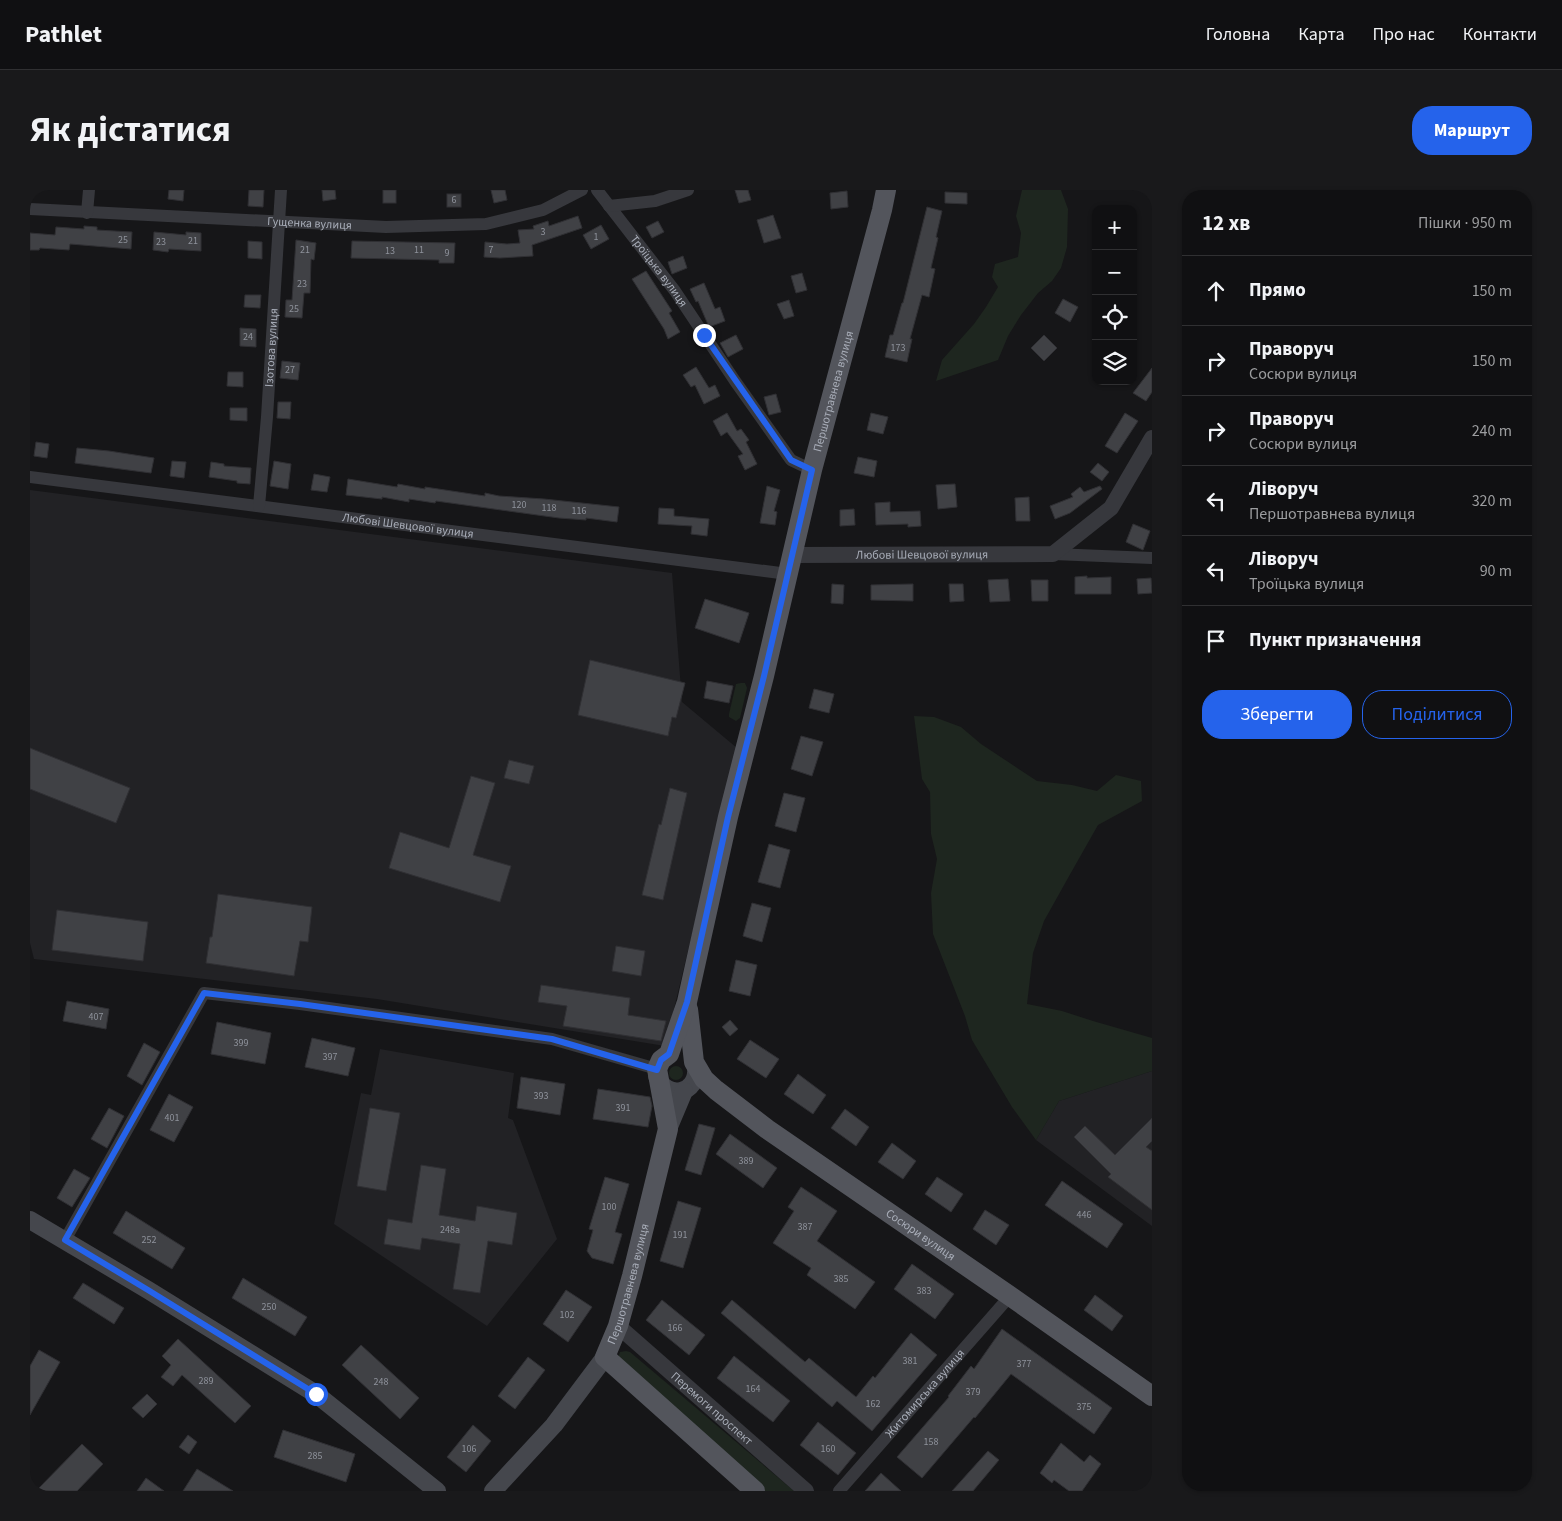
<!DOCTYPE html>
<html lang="uk">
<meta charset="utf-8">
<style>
:root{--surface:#101012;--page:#19191b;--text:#f1f3f6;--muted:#9c9d9f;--line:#303032;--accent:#2563eb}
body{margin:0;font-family:"Source Sans 3",sans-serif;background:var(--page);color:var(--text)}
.controls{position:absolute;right:15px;top:15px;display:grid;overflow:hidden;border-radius:10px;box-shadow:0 1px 4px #0004}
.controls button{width:45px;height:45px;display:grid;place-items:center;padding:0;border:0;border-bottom:1px solid var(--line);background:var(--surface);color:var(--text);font:25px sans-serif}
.stop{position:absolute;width:15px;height:15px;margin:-11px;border:4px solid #2563eb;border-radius:50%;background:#fff}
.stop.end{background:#2563eb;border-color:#fff;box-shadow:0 1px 5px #0008}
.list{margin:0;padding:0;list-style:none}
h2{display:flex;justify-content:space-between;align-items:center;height:65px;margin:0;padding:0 20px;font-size:21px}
h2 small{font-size:16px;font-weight:400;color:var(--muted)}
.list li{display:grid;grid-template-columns:32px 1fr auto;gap:15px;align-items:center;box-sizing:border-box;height:70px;padding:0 20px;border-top:1px solid var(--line)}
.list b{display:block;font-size:19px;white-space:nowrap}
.list p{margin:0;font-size:16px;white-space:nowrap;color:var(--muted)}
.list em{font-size:16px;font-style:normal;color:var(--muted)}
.actions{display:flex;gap:10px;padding:15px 20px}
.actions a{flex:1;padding:11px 0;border:1px solid var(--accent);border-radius:20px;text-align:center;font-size:18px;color:var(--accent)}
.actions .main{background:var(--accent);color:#fff}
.icon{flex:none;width:28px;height:28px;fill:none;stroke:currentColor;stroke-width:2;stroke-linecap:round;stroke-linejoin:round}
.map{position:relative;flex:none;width:1122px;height:1301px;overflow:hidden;border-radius:20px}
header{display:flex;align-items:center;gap:30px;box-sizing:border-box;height:70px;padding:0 25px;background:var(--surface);border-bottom:1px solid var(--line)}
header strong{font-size:24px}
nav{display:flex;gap:28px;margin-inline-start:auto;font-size:18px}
.intro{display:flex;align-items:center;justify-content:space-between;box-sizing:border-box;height:120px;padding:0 30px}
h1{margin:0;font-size:35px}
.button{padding:12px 22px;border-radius:20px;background:var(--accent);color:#fff;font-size:18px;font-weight:700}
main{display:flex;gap:30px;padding:0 30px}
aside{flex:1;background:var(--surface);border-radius:20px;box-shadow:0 1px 4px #0004}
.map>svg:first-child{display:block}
.built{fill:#222225}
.green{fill:#1e261f}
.building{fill:#404145;stroke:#303034}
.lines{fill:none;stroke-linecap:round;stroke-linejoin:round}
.minor{stroke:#37383d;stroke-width:12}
.tertiary{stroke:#37383d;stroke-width:16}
.secondary{stroke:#45474d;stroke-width:18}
.primary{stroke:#53555c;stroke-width:20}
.route{stroke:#2563eb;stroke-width:6}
.labels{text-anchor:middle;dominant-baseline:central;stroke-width:4;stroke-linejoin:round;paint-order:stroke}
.number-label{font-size:10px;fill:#8e929b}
.street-label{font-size:12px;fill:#a8adb8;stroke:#111113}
</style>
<header>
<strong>Pathlet</strong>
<nav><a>Головна</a><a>Карта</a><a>Про нас</a><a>Контакти</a></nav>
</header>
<div class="intro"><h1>Як дістатися</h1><a class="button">Маршрут</a></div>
<main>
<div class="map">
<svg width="1122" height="1301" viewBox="0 0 1122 1301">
<rect width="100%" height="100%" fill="#161618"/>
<g class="built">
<path d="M0,300L642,383L652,512L707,558L635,856L347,809L4,769L0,753Z"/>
<path d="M350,859L484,883L478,928L483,930L527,1049L457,1136L304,1034L331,903L341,905Z"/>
<path d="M1122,881V1036L1006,950L1029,911Z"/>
</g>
<g class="green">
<path d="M992,0H1031L1038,19L1037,57L1031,78L1022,91L1008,103L991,125L978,146L968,170L906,191L912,170L944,134L956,117L968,97L962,87L965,74L988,67L991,43L986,26Z"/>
<path d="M711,493H715L717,498L710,528L706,531L699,527V524L706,494Z"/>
<path d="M884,526L904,527L931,537L951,554L1007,591L1042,595L1067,601L1086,585L1111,591L1112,611L1068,635L1038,688L1014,731L1003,763L997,814L1032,821L1063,831L1122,848V881L1029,911L1006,950L982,917L942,850L935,826L903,744L901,703L907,669L901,644L900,602L892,589Z"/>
<circle cx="646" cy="883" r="7"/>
<path d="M596,1161L600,1162L764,1301H733L587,1171L590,1162Z"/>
</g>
<g class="building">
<path d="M139,0H154L153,11L138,9Z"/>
<path d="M219,0H234L233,17L218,16Z"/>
<path d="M292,0H305L306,9L293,11Z"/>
<rect x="353" y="0" width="13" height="13"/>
<path d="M461,0H475L477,10L464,13Z"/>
<path d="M705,0H718L721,10L709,13Z"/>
<path d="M817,1L818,17L801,19L800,3Z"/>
<path d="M915,2L937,3V14L915,13Z"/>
<rect x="417" y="4" width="14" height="13"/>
<path d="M897,17L912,21L906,47L908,48L901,78L905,79L899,107L892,105L880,149H882L877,172L855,167L860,145H863L872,113H873Z"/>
<path d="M743,25L751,48L734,53L727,30Z"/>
<path d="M548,26L552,38L502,55L503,66L470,68L454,67L455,52L477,54L490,53L488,40L504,39L503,36L518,31L519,36Z"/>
<path d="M628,31L634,42L622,48L616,37Z"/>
<path d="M571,35L579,49L561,59L553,45Z"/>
<path d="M54,36L67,37V40L102,42L101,59L40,54L39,60L10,58L9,60H0V43L25,45L26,37L54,39Z"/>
<path d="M124,42L156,45V42L171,43V61L139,59L138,62L123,60Z"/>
<path d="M266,50L286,53L284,70L281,69L280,103H274L272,128L255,127L256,110H262Z"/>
<path d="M218,51L232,52V69L218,68Z"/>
<path d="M322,51L425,53L424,73H409V70L321,68Z"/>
<path d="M653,66L657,78L642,84L638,72Z"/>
<path d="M616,81L642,121L639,123L650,142L638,149L634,139L602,89Z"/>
<path d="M772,83L777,100L766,103L761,86Z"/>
<path d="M674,93L685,119L690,117L695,131L679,137L668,111L666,112L660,99Z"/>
<path d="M215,105H231L230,118L214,117Z"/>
<path d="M1033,109L1048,117L1040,132L1025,123Z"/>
<path d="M759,110L764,126L754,129L747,114Z"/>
<path d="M210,138L226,139V157L210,156Z"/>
<path d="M706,145L713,159L698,167L690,153Z"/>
<path d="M1014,145L1027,158L1014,171L1001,158Z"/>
<path d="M252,171L270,173L268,190L250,188Z"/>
<path d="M666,177L679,198L685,195L690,206L674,214L665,195L661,197L653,185Z"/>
<path d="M1122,178V202L1116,211L1103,203Z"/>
<path d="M198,182H213V197L197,196Z"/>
<path d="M746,204L751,222L739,225L734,207Z"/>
<path d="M248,212H261L260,229L247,228Z"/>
<path d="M200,218H217V231L200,230Z"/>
<path d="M697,223L707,241L711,239L719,250L716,252L727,274L715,280L708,266L713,264L697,242L691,246L683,231Z"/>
<path d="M841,223L858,227L853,244L837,240Z"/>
<path d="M1095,223L1108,231L1087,263L1075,256Z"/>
<path d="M6,252L19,254L17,268L4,266Z"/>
<path d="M47,258L79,261L124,268L121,283L45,273Z"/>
<path d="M828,267L847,271L844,287L824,283Z"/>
<path d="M142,271L156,272L154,288L140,286Z"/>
<path d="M244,271L261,274L258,299L240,296Z"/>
<path d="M181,272L194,274V276L221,278L220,294L207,293V291L179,287Z"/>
<path d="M1068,273L1079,282L1072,291L1060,282Z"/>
<path d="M284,284L300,287L297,302L281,300Z"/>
<path d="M318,289L367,297L368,294L395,299V297L455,306V303L469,306L514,309L589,317L587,332L556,328V330L529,328L406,311L405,313L379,309V312L352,307V309L316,305Z"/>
<path d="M925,294L927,317L908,319L906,295Z"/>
<path d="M737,296L750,300L744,321L747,322L745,335L730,333Z"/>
<path d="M1070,296L1072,299L1040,323L1025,329L1020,316L1043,307L1041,304L1050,297L1054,302Z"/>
<path d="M999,307L1000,331H986L985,308Z"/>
<path d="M860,312V322L890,321L891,336L878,337V334L846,335L845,313Z"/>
<path d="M629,318L644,319V326L679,329L677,346L661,344L662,336L628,334Z"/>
<path d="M824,319L825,335L810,336V320Z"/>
<path d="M1103,334L1120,341L1113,360L1096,352Z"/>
<path d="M1057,386V388L1081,387V404H1045V387Z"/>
<path d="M1121,388L1122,403L1108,404L1107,389Z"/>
<path d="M978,389L980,411L960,412L958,390Z"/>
<path d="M1001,390H1018V411H1002Z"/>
<path d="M802,394L814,395L813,414L801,413Z"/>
<path d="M883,394V411L841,410V395Z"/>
<path d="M919,394H933L934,411L920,412Z"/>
<path d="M675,409L719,423L709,453L665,438Z"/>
<path d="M560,470L655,493L646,528L642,527L638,546L548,525Z"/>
<path d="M677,491L703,496L699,513L674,508Z"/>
<path d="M784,499L804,504L799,523L779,518Z"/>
<path d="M771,546L793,552L782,586L761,579Z"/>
<path d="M0,558L100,598L86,633L0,599Z"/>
<path d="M479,570L504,576L499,594L474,588Z"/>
<path d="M441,586L465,593L443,665L481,676L470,712L359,678L370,642L419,658Z"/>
<path d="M640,598L657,603L633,710L612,705L629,634L631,635Z"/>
<path d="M754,603L775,608L766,642L745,636Z"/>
<path d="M739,654L760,660L750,698L728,692Z"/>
<path d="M188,704L282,717L278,752L270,751L264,786L176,773L180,747H182Z"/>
<path d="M722,713L741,718L732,752L713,746Z"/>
<path d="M27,720L118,732L113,771L22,760Z"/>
<path d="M586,756L615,761L611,786L582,781Z"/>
<path d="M706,770L727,775L720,806L699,801Z"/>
<path d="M511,795L600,808L598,825L636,831L631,851L533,836L537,816L508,812Z"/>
<path d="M37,811L79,819L76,839L33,831Z"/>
<path d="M700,830L708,839L700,846L692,837Z"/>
<path d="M187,832L241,843L235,874L181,864Z"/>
<path d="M282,848L325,858L318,886L275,877Z"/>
<path d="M720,850L749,869L736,888L707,869Z"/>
<path d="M114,853L130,862L112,895L97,886Z"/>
<path d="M768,884L796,905L783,924L754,904Z"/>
<path d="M491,887L535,894L530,925L487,918Z"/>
<path d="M568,899L620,907L622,916L618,937L563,929Z"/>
<path d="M139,904L163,917L144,952L120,940Z"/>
<path d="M79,918L94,926L77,958L61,949Z"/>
<path d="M340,918L370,923L356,1001L327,996Z"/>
<path d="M815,919L839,937L826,956L801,938Z"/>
<path d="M1122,928V951L1116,957L1122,961V1020L1078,987L1081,984L1044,947L1055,936L1085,965Z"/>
<path d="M669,934L685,938L671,985L655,980Z"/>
<path d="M700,944L747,978L733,998L686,964Z"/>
<path d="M862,953L886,971L873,989L848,972Z"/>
<path d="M391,975L416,979L409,1025L445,1031L447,1016L487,1023L482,1055L458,1051L450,1103L423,1099L430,1054L392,1048L390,1060L354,1054L358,1029L382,1033Z"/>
<path d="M44,979L60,988L42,1017L27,1008Z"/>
<path d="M575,987L599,994L585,1042L592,1044L583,1074L562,1068L557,1061L563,1040L559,1039Z"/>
<path d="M907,987L933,1004L921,1022L895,1004Z"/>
<path d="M1032,991L1093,1034L1077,1058L1015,1015Z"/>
<path d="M771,997L807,1021L787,1051L845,1092L825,1119L777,1085L781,1078L743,1053L764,1021L758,1017Z"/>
<path d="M648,1011L671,1018L653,1078L630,1071Z"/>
<path d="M955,1020L979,1035L966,1055L943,1039Z"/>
<path d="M96,1021L155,1058L142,1079L83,1043Z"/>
<path d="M882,1074L924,1104L905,1129L864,1099Z"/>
<path d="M213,1088L277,1127L265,1146L202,1108Z"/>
<path d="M53,1093L94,1118L84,1134L43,1108Z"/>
<path d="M536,1100L562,1117L538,1152L513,1134Z"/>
<path d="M1065,1105L1093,1126L1082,1141L1054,1120Z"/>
<path d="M632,1110L675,1145L659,1165L616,1130Z"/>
<path d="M702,1110L775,1172L779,1168L826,1207L843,1186L845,1188L881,1143L907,1165L842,1241L807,1211L802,1217L691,1123Z"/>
<path d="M972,1139L1082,1218L1064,1244L981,1184L945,1228L944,1227L892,1288L867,1267L919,1207L918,1206L941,1176L944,1179Z"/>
<path d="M148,1149L221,1216L205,1233L152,1185L143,1196L131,1187L141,1175L132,1166Z"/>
<path d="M331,1155L389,1208L370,1229L312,1175Z"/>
<path d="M9,1160L30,1172L0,1225V1176Z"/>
<path d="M704,1166L760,1211L743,1232L687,1188Z"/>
<path d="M498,1167L515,1180L485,1219L468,1206Z"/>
<path d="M117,1204L127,1214L113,1228L102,1218Z"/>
<path d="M788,1232L826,1263L808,1285L770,1255Z"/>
<path d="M443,1235L461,1251L436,1282L417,1267Z"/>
<path d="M253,1240L325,1264L316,1292L244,1267Z"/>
<path d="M158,1245L167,1252L159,1264L149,1257Z"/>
<path d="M1031,1253L1054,1272L1060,1265L1071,1274L1052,1301H1039L1024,1290L1022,1293L1010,1283Z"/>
<path d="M52,1254L73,1274L47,1301H6Z"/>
<path d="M958,1261L969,1270L943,1301H922Z"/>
<path d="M167,1279L203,1301H153Z"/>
<path d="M851,1283L871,1301H835Z"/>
<path d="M116,1288L134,1301H107Z"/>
</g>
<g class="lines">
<g class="minor">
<path id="s1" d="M567,0L645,101L705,191L761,270L782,280"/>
<path d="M579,16L625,11L658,0"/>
<path id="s2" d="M0,19L356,37L456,34L513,20L552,0"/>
<path d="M57,23L59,0"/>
<path id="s3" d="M0,287L758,384"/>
<path id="s4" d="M229,316L237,227L251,0"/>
<path d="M1023,364L1122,368"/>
<path d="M35,1050L174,803L270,814L522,849L627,879"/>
<path id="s5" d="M809,1301L980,1106"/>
</g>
<g class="tertiary">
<path id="s6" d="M762,365L1023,364L1081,318L1122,248"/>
<path id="s7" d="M588,1136L776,1301"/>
</g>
<g class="secondary">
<path d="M627,886C636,911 669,904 666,877"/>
<path d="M638,939L654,901"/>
<path d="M0,1030L118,1100L286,1204L407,1301"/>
<path d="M463,1301L524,1235L575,1167"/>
</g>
<g class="primary">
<path id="s8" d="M658,819L664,872L674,889L686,900L737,939L980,1106L1122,1206"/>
<path id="s9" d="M725,1301L575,1167L588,1136L602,1086L638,939L627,879L631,870L639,864L657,812L698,627L734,486L782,280L852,20L856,0"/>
</g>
</g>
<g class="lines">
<path class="route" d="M286,1204L118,1100L35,1050L174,803L270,814L522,849L627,880L631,870L639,864L657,812L698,627L734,486L782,280L761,270L674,145"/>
</g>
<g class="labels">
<g class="number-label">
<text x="424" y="10">6</text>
<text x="513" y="42">3</text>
<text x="566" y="47">1</text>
<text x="93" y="50">25</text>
<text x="163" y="51">21</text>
<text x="131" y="52">23</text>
<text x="275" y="60">21</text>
<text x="389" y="60">11</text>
<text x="461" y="60">7</text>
<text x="360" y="61">13</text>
<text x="417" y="63">9</text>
<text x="272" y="94">23</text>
<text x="264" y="119">25</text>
<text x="218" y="147">24</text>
<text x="868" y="158">173</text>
<text x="260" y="180">27</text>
<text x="489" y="315">120</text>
<text x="519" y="318">118</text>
<text x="549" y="321">116</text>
<text x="66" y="827">407</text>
<text x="211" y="853">399</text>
<text x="300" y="867">397</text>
<text x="511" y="906">393</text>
<text x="593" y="918">391</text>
<text x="142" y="928">401</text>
<text x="716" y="971">389</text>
<text x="579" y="1017">100</text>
<text x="1054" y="1025">446</text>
<text x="775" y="1037">387</text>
<text x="420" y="1040">248а</text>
<text x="650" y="1045">191</text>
<text x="119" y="1050">252</text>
<text x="811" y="1089">385</text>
<text x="894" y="1101">383</text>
<text x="239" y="1117">250</text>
<text x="537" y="1125">102</text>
<text x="645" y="1138">166</text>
<text x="880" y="1171">381</text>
<text x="994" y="1174">377</text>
<text x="176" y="1191">289</text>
<text x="351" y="1192">248</text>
<text x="723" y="1199">164</text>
<text x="943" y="1202">379</text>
<text x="843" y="1214">162</text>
<text x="1054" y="1217">375</text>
<text x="901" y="1252">158</text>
<text x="439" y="1259">106</text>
<text x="798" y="1259">160</text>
<text x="285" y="1266">285</text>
</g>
<g class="street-label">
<text stroke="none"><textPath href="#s2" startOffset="280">Гущенка вулиця</textPath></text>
<text stroke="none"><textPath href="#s1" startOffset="102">Троїцька вулиця</textPath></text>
<text stroke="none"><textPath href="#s4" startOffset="159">Ізотова вулиця</textPath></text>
<text stroke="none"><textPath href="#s9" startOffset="1202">Першотравнева вулиця</textPath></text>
<text stroke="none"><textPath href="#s3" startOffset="381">Любові Шевцової вулиця</textPath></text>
<text stroke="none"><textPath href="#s6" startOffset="130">Любові Шевцової вулиця</textPath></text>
<text stroke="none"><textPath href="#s8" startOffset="340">Сосюри вулиця</textPath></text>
<text stroke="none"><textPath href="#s9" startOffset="278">Першотравнева вулиця</textPath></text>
<text stroke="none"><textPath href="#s5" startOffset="130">Житомирська вулиця</textPath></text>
<text stroke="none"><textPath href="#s7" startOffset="125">Перемоги проспект</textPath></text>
</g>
</g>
</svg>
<div class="controls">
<button>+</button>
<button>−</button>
<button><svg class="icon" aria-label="locate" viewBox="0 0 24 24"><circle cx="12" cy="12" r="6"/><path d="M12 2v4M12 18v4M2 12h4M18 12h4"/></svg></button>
<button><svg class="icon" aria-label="layers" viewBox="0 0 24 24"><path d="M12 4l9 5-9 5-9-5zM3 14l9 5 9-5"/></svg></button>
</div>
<div class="stop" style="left:286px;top:1204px"></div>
<div class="stop end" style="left:674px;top:145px"></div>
</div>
<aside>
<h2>12 хв<small>Пішки · 950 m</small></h2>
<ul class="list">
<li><svg class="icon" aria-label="ahead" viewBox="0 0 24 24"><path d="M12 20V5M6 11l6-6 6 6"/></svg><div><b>Прямо</b></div><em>150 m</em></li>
<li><svg class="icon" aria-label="right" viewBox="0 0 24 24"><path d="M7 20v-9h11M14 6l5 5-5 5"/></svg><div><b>Праворуч</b><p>Сосюри вулиця</p></div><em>150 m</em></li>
<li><svg class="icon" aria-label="right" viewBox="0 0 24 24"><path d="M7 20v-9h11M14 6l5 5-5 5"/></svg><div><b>Праворуч</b><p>Сосюри вулиця</p></div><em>240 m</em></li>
<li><svg class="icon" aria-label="left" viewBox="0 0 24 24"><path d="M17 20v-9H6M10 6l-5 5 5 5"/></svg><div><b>Ліворуч</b><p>Першотравнева вулиця</p></div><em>320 m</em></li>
<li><svg class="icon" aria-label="left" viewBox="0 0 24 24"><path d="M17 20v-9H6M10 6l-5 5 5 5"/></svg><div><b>Ліворуч</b><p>Троїцька вулиця</p></div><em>90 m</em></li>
<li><svg class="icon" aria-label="arrive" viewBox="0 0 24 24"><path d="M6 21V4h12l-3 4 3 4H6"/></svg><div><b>Пункт призначення</b></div></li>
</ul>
<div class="actions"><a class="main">Зберегти</a><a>Поділитися</a></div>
</aside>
</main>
